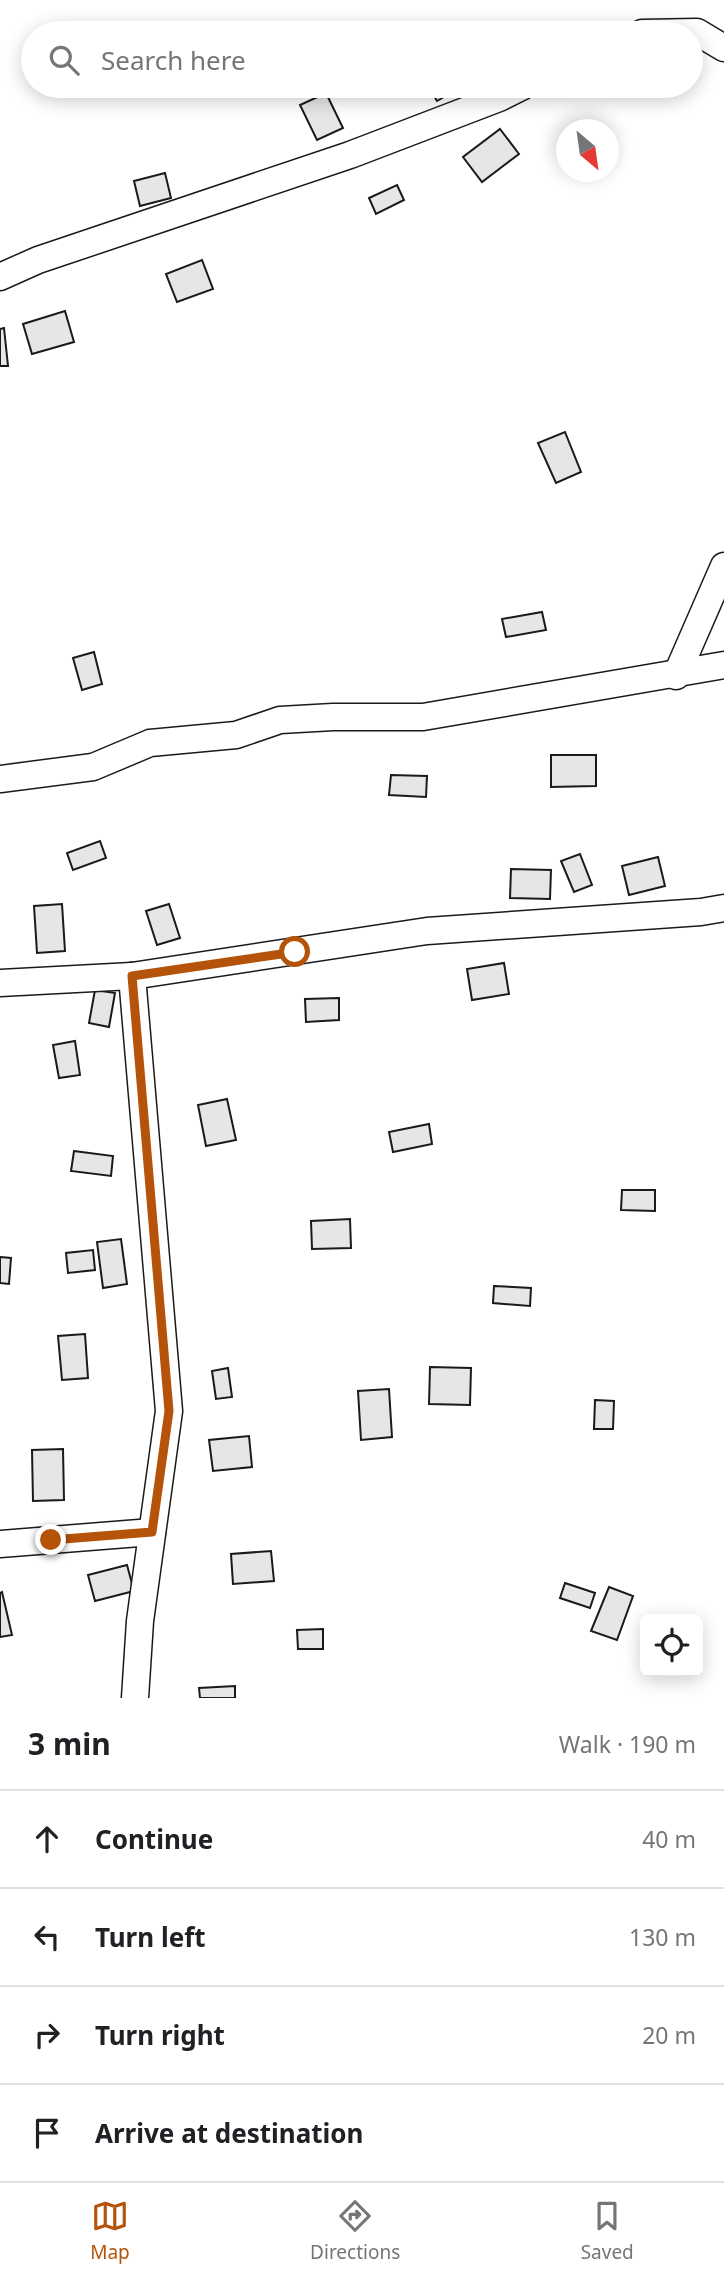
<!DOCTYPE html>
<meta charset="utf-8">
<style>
:root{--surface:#fff;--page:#f6f6f6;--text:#202124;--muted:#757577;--line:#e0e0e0;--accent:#b45309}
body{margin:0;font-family:"Noto Sans",sans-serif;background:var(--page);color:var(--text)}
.controls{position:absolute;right:21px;bottom:21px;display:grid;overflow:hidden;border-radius:10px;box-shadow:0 4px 18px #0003}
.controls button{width:63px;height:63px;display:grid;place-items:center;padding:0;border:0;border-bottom:2px solid var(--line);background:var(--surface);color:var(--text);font:35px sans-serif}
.compass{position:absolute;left:556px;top:119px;width:63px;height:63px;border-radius:50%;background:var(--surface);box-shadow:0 4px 18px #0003;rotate:151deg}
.stop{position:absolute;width:21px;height:21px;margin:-16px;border:5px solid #b45309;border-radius:50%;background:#fff}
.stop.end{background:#b45309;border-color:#fff;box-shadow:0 2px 7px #0008}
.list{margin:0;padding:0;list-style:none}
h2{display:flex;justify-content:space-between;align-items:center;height:91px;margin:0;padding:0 28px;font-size:30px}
h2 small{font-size:23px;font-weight:400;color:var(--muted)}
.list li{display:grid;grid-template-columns:46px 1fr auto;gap:21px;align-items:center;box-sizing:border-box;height:98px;padding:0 28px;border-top:2px solid var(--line)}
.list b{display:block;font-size:26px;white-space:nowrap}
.list em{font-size:23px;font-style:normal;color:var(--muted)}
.icon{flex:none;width:38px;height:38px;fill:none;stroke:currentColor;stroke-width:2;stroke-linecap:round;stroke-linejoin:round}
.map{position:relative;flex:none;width:724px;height:1698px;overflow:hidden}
.search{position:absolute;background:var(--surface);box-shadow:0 4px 18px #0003;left:21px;right:21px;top:21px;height:77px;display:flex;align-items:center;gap:18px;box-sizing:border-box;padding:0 24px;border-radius:38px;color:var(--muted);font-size:26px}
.sheet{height:483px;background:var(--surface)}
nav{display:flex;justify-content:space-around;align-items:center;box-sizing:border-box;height:98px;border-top:2px solid var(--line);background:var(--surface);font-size:19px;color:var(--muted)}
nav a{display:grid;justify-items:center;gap:4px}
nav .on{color:var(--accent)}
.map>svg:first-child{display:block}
.building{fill:#e6e6e6;stroke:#1a1a1a;stroke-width:2}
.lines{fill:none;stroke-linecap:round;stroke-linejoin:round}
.minor-casing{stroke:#1a1a1a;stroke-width:29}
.minor{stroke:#fff;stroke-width:26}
.route{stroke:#b45309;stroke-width:9}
</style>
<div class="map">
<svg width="724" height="1698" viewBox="0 0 724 1698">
<rect width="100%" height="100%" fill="#fff"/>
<g class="building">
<path d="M428,86H463L437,101Z"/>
<path d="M326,93L343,128L317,140L300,105Z"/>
<path d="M500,129L519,154L482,182L463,157Z"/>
<path d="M165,173L171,198L140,206L134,181Z"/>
<path d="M397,185L404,200L376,214L369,198Z"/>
<path d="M202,260L213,289L177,302L166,274Z"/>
<path d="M65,311L74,342L32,354L23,324Z"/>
<path d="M4,328L8,366H0V329Z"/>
<path d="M565,432L581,472L556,483L538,443Z"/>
<path d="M542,612L546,630L506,637L502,619Z"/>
<path d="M94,652L102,684L82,690L73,658Z"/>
<path d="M551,755H596V786L551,787Z"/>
<path d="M391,775L427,776L426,797L389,795Z"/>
<path d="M100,841L106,858L73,870L67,853Z"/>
<path d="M580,854L592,885L574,892L561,861Z"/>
<path d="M658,857L665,886L629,895L622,866Z"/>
<path d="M511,869L551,870L550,899L510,898Z"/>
<path d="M62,904L65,951L37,953L34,906Z"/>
<path d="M169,904L180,938L157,945L146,911Z"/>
<path d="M504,963L509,994L472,1000L467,969Z"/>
<path d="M95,990L115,993L109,1027L89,1023Z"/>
<path d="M339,998V1020L306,1022L305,999Z"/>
<path d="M75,1041L80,1075L59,1078L53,1045Z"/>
<path d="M227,1099L236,1140L206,1146L198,1105Z"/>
<path d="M429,1124L432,1144L393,1152L389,1132Z"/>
<path d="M74,1151L113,1156L111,1176L71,1171Z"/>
<path d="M622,1190H655V1211L621,1210Z"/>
<path d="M350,1219L351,1248L312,1249L311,1221Z"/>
<path d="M121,1239L127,1284L103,1288L97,1242Z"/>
<path d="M93,1250L95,1270L68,1273L66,1253Z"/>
<path d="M0,1257L11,1258L9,1284L0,1283Z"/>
<path d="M494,1286L531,1288L530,1306L493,1303Z"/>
<path d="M85,1334L88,1378L62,1380L58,1336Z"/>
<path d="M430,1367L471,1368L470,1405L429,1404Z"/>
<path d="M228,1368L232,1397L216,1399L212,1371Z"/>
<path d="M389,1389L392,1437L361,1440L358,1391Z"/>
<path d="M595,1400L614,1401L613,1429H594Z"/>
<path d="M249,1436L252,1467L213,1471L209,1440Z"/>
<path d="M63,1449L64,1500L33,1501L32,1450Z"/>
<path d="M271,1551L274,1581L233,1584L231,1554Z"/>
<path d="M127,1565L134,1591L95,1601L88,1575Z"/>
<path d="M565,1583L595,1593L590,1608L560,1598Z"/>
<path d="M609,1587L633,1596L617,1640L591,1631Z"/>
<path d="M2,1592L12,1635L0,1637V1593Z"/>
<path d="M323,1629V1649H298L297,1630Z"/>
<path d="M235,1686V1698H200L199,1688Z"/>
</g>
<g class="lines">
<g class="minor-casing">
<g id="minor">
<path d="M642,33L697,32L724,48"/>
<path d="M0,277L38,260L350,155L499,98L523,86"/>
<path d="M676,676L724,566"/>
<path d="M0,779L93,767L150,743L236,735L280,720L333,717H423L724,665"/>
<path d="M132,976L169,1411L140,1621L135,1698"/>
<path d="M0,983L132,976L427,931L701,912L724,908"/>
<path d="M0,1544L152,1532"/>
</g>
</g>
<use href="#minor" class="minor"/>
</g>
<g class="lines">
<path class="route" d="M51,1540L152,1532L169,1411L132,976L295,952"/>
</g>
</svg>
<div class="controls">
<button><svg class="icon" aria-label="locate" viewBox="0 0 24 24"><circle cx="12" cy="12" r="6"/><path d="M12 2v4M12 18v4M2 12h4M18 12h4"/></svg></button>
</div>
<svg class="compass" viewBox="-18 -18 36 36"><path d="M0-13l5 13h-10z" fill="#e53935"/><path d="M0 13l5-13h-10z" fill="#757577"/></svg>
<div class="stop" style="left:295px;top:952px"></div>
<div class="stop end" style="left:51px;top:1540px"></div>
<div class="search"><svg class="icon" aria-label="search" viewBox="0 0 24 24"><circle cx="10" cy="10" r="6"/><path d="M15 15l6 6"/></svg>Search here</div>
</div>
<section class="sheet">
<h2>3 min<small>Walk · 190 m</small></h2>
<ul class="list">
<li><svg class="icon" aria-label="ahead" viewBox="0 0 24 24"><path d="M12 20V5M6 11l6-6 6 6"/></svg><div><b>Continue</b></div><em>40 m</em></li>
<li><svg class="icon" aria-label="left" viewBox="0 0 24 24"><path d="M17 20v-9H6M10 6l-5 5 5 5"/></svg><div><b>Turn left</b></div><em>130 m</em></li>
<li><svg class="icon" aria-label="right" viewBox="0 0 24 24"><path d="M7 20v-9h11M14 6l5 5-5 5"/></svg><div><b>Turn right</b></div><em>20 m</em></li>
<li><svg class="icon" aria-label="arrive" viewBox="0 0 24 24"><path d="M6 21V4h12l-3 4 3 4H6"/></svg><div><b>Arrive at destination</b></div></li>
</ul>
</section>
<nav>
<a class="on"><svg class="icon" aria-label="map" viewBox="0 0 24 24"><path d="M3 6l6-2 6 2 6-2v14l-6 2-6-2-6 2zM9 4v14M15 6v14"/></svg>Map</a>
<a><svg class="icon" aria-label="directions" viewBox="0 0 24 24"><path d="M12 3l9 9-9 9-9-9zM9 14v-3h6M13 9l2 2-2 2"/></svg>Directions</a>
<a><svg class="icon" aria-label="saved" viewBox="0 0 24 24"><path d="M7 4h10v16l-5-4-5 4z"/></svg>Saved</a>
</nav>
